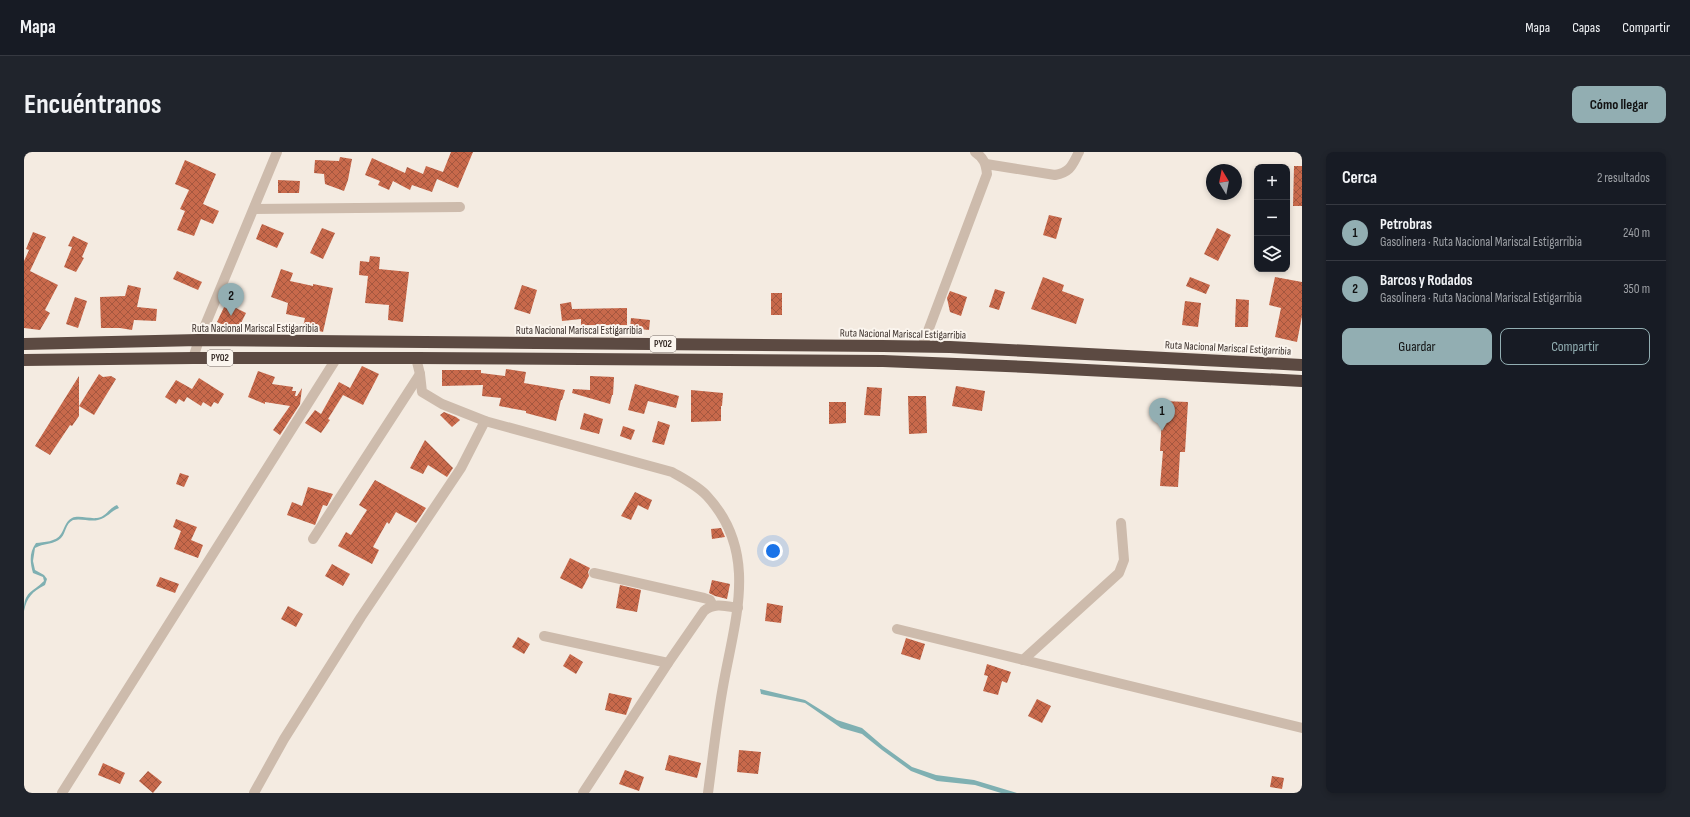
<!DOCTYPE html>
<html lang="es">
<meta charset="utf-8">
<style>
:root{--surface:#171b24;--page:#20242c;--text:#f1f3f6;--muted:#9ea1a6;--line:#363941;--accent:#92aeb2}
body{margin:0;font-family:"Sofia Sans Condensed",sans-serif;background:var(--page);color:var(--text)}
.controls{position:absolute;right:12px;top:12px;display:grid;overflow:hidden;border-radius:8px;box-shadow:0 2px 6px #0003}
.controls button{width:36px;height:36px;display:grid;place-items:center;padding:0;border:0;border-bottom:1px solid var(--line);background:var(--surface);color:var(--text);font:20px sans-serif}
.compass{position:absolute;left:1182px;top:12px;width:36px;height:36px;border-radius:50%;background:var(--surface);box-shadow:0 2px 6px #0003;rotate:350deg}
.you{position:absolute;left:749px;top:399px;width:14px;height:14px;margin:-10px;border:3px solid #fff;border-radius:50%;background:#1a73e8;box-shadow:0 0 0 6px #1a73e833}
.badge{display:grid;place-items:center;width:26px;height:26px;border-radius:50%;background:var(--accent);color:#111;font-size:13px;font-weight:700}
.pin{position:absolute;translate:-50% -33px;filter:drop-shadow(0 1px 2px #0008)}
.pin::after{content:'';position:absolute;top:21px;width:14px;height:12px;background:inherit;clip-path:polygon(0 0,100% 0,50% 100%)}
.list{margin:0;padding:0;list-style:none}
h2{display:flex;justify-content:space-between;align-items:center;height:52px;margin:0;padding:0 16px;font-size:17px}
h2 small{font-size:13px;font-weight:400;color:var(--muted)}
.list li{display:grid;grid-template-columns:26px 1fr auto;gap:12px;align-items:center;box-sizing:border-box;height:56px;padding:0 16px;border-top:1px solid var(--line)}
.list b{display:block;font-size:15px;white-space:nowrap}
.list p{margin:0;font-size:13px;white-space:nowrap;color:var(--muted)}
.list em{font-size:13px;font-style:normal;color:var(--muted)}
.actions{display:flex;gap:8px;padding:12px 16px}
.actions a{flex:1;padding:9px 0;border:1px solid var(--accent);border-radius:8px;text-align:center;font-size:14px;color:var(--accent)}
.actions .main{background:var(--accent);color:#111}
.icon{flex:none;width:22px;height:22px;fill:none;stroke:currentColor;stroke-width:2;stroke-linecap:round;stroke-linejoin:round}
.map{position:relative;flex:none;width:1278px;height:641px;overflow:hidden;border-radius:8px}
header{display:flex;align-items:center;gap:24px;box-sizing:border-box;height:56px;padding:0 20px;background:var(--surface);border-bottom:1px solid var(--line)}
header strong{font-size:19px}
nav{display:flex;gap:22px;margin-inline-start:auto;font-size:14px}
.intro{display:flex;align-items:center;justify-content:space-between;box-sizing:border-box;height:96px;padding:0 24px}
h1{margin:0;font-size:28px}
.button{padding:10px 18px;border-radius:8px;background:var(--accent);color:#111;font-size:14px;font-weight:700}
main{display:flex;gap:24px;padding:0 24px}
aside{flex:1;background:var(--surface);border-radius:8px;box-shadow:0 2px 6px #0003}
.map>svg:first-child{display:block}
.water{fill:#7fb0b2}
.building{fill:url(#building-cross-hatch)}
.lines{fill:none;stroke-linecap:round;stroke-linejoin:round}
.minor{stroke:#cdbbac;stroke-width:10}
.highway{stroke:#5c4a42;stroke-width:12}
.labels{text-anchor:middle;dominant-baseline:central;stroke-width:4;stroke-linejoin:round;paint-order:stroke}
.shield{fill:#fbf5ee;stroke:#756b66;stroke-width:1}
.shield-label{font-size:10px;font-weight:bold;fill:#3b302b}
.street-label{font-size:11px;fill:#3b302b;stroke:#fbf5ee}
</style>
<header>
<strong>Mapa</strong>
<nav><a>Mapa</a><a>Capas</a><a>Compartir</a></nav>
</header>
<div class="intro"><h1>Encuéntranos</h1><a class="button">Cómo llegar</a></div>
<main>
<div class="map">
<svg width="1278" height="641" viewBox="0 0 1278 641">
<defs>
<pattern id="building-cross-hatch" width="8" height="8" patternUnits="userSpaceOnUse"><rect width="8" height="8" fill="#c8694b"/><path d="M0 0l8 8M0 8l8-8" fill="none" stroke="#a4573f"/></pattern>
</defs>
<rect width="100%" height="100%" fill="#f4ebe1"/>
<g class="water">
<path d="M93,353L95,356C87,359 83,366 74,368C66,370 57,366 49,368C41,372 42,381 37,386C30,393 19,391 11,396L9,409L11,418L20,423L23,427L21,433C8,440 3,445 0,459C0,439 8,441 20,429L19,425L9,421C6,410 5,401 12,391C20,390 32,390 37,382C41,376 41,370 48,366C55,363 65,367 73,366C82,365 85,356 93,353Z"/>
<path d="M736,537L781,548L813,568L838,576L859,594L888,615L912,623L950,628L993,641H977L951,633L913,629L887,619L858,598L838,582L817,576L781,551L737,542Z"/>
</g>
<g class="building">
<path d="M427,0H449L434,36L413,27L408,40L388,33L386,38L369,29L365,38L354,33L356,29L341,23L348,6L381,21L383,15L399,22L402,14L419,20Z"/>
<path d="M316,5L328,7L324,28L320,39L301,32L300,22L290,21L291,8L315,9Z"/>
<path d="M161,8L192,22L179,52L195,59L189,72L177,67L170,84L153,78L161,59L156,57L165,38L151,32Z"/>
<path d="M1270,14H1278V54H1269Z"/>
<path d="M254,28L276,29L275,41H254Z"/>
<path d="M1025,63L1038,66L1032,87L1019,83Z"/>
<path d="M238,72L260,81L253,96L232,87Z"/>
<path d="M298,76L311,81L299,107L286,101Z"/>
<path d="M1193,76L1207,83L1194,109L1180,102Z"/>
<path d="M9,80L22,85L6,119L34,133L21,158L26,161L16,178L0,176V109L5,98L2,97Z"/>
<path d="M49,84L64,91L58,105L60,106L52,120L40,115L48,95L44,94Z"/>
<path d="M346,104L356,105L355,117L385,120L379,170L364,168L365,153L341,151L344,124L335,123L336,109L345,110Z"/>
<path d="M257,117L269,121L266,129L289,134V132L309,136L299,180L279,175L281,166L262,162L264,151L247,145Z"/>
<path d="M153,119L178,130L174,138L149,127Z"/>
<path d="M1019,125L1040,133L1038,139L1060,147L1052,172L1007,157Z"/>
<path d="M1166,125L1186,133L1182,142L1162,134Z"/>
<path d="M1251,125L1278,130V164L1273,190L1251,185L1257,156L1245,153Z"/>
<path d="M104,133L117,136L113,155L133,157L132,169L110,168L108,178L96,176H77L76,145L101,144Z"/>
<path d="M498,133L513,138L506,162L490,157Z"/>
<path d="M971,137L981,140L975,158L965,155Z"/>
<path d="M926,139L943,145L937,164L926,160L923,146Z"/>
<rect x="747" y="141" width="11" height="22"/>
<path d="M51,145L63,149L54,176L42,172Z"/>
<path d="M1212,147L1225,148L1224,175H1211Z"/>
<path d="M1161,149L1177,151L1174,175L1158,173Z"/>
<path d="M547,150L548,157L603,156V173H557V167L538,169L536,152Z"/>
<path d="M202,151L222,161L213,179L193,170Z"/>
<path d="M607,166L626,168L625,178L606,176Z"/>
<path d="M338,214L355,222L339,253L319,243L304,267L306,268L297,281L281,271L291,258L297,262L315,230L326,236Z"/>
<path d="M482,217L502,220L500,231L541,238L538,248H537L532,269L502,261V259L475,254L477,246L458,244L459,233L418,234V218H457V221L481,224Z"/>
<path d="M234,219L251,225L248,232L269,235L268,239H272L271,244H273L278,236L276,252L256,283L249,278L266,254L241,250V252L224,245Z"/>
<path d="M75,222L79,225L87,224L92,227L70,263L55,254Z"/>
<path d="M55,224V264L48,274L46,273L26,303L11,294Z"/>
<path d="M566,224L590,225L589,243H588L586,252L548,241L549,237L566,238Z"/>
<path d="M175,226L200,242L194,252L190,250L187,255L179,250L177,254L163,245L160,250L155,247L152,252L141,245L152,228L168,237Z"/>
<path d="M611,232L655,244L652,256L624,249L620,262L604,258Z"/>
<path d="M932,234L961,239L958,259L928,254Z"/>
<path d="M843,235L858,236L856,264L840,263Z"/>
<path d="M667,238L699,241L698,254H697V269L667,270Z"/>
<path d="M884,244H902L903,281L885,282Z"/>
<path d="M1139,249L1164,250L1161,300H1156L1154,335L1136,334L1139,299H1136Z"/>
<path d="M805,250H822V271L805,272Z"/>
<path d="M420,260L432,265L436,268L428,275L416,263Z"/>
<path d="M560,261L579,267L575,282L556,277Z"/>
<path d="M634,269L646,273L640,293L628,290Z"/>
<path d="M599,274L611,278L607,288L596,284Z"/>
<path d="M401,288L429,316L423,325L404,313L399,322L386,316Z"/>
<path d="M156,321L165,324L160,335L152,332Z"/>
<path d="M351,328L402,356L392,371L372,360L365,372L363,370L349,395L355,398L348,412L314,394L322,380L327,383L343,358L335,353Z"/>
<path d="M284,335L309,342L303,354L299,353L291,373L263,363L268,350L278,354Z"/>
<path d="M611,340L628,348L624,358L614,353L607,368L597,364Z"/>
<path d="M152,367L173,375L167,388L179,393L174,406L150,397L157,379L149,375Z"/>
<path d="M697,376L701,385L688,387L687,377Z"/>
<path d="M546,406L566,416L564,420L565,424L558,437L536,426Z"/>
<path d="M308,412L326,422L319,434L301,424Z"/>
<path d="M136,425L155,432L151,441L132,434Z"/>
<path d="M688,428L706,432L703,447L691,444L685,441Z"/>
<path d="M596,433L617,438L613,460L592,456Z"/>
<path d="M743,451L759,454L757,471L741,469Z"/>
<path d="M264,454L279,462L272,475L257,467Z"/>
<path d="M494,485L506,492L500,502L488,495Z"/>
<path d="M882,486L901,492L896,508L877,502Z"/>
<path d="M546,502L559,510L552,522L539,514Z"/>
<path d="M963,512L987,520L983,531L978,529L974,543L959,539L964,524L960,523Z"/>
<path d="M585,541L608,546L602,563L581,558Z"/>
<path d="M1013,547L1027,554L1018,571L1004,564Z"/>
<path d="M715,598L737,600L734,622L713,620Z"/>
<path d="M645,603L677,611L673,626L641,618Z"/>
<path d="M79,611L101,621L96,632L74,623Z"/>
<path d="M601,618L620,625L615,639L595,632Z"/>
<path d="M124,619L138,630L129,641L115,629Z"/>
<path d="M1248,624L1260,626L1258,637L1246,635Z"/>
</g>
<g class="lines">
<g class="minor">
<path d="M962,12L1031,23C1047,20 1048,13 1055,0"/>
<path d="M230,57L436,55"/>
<path d="M898,195L963,22C962,12 960,6 951,0"/>
<path d="M169,206L175,188L253,0"/>
<path d="M392,206L396,222L398,240L418,252L461,269L648,320C660,327 674,334 683,344C734,399 712,464 700,529C693,566 689,604 684,641"/>
<path d="M289,387L396,222"/>
<path d="M570,421L680,446L686,448L689,454"/>
<path d="M873,477L1278,576"/>
<path d="M520,484L644,511"/>
<path d="M999,508L1095,421L1100,408L1097,371"/>
<path d="M38,641L312,207"/>
<path d="M230,641L260,587L337,465L437,316L461,269"/>
<path d="M559,641L644,511L680,459C690,450 702,454 714,456"/>
</g>
<g class="highway">
<path d="M0,192L175,188L859,194L926,195L1278,213"/>
<path d="M0,208L169,206H392L859,209L1004,215L1278,229"/>
</g>
</g>
<g class="labels">
<g class="shield">
<rect x="626" y="184" width="26" height="16" rx="3"/>
<rect x="183" y="198" width="26" height="16" rx="3"/>
</g>
<g class="shield-label">
<text x="639" y="192">PY02</text>
<text x="196" y="206">PY02</text>
</g>
<g class="street-label">
<text x="231" y="176">Ruta Nacional Mariscal Estigarribia</text>
<text x="555" y="178">Ruta Nacional Mariscal Estigarribia</text>
<text transform="translate(879 182) rotate(1)">Ruta Nacional Mariscal Estigarribia</text>
<text transform="translate(1204 196) rotate(3)">Ruta Nacional Mariscal Estigarribia</text>
</g>
</g>
</svg>
<div class="controls">
<button>+</button>
<button>−</button>
<button><svg class="icon" aria-label="layers" viewBox="0 0 24 24"><path d="M12 4l9 5-9 5-9-5zM3 14l9 5 9-5"/></svg></button>
</div>
<svg class="compass" viewBox="-18 -18 36 36"><path d="M0-13l5 13h-10z" fill="#e53935"/><path d="M0 13l5-13h-10z" fill="#9ea1a6"/></svg>
<div class="you"></div>
<div class="pin badge" style="left:1138px;top:279px">1</div>
<div class="pin badge" style="left:207px;top:164px">2</div>
</div>
<aside>
<h2>Cerca<small>2 resultados</small></h2>
<ul class="list">
<li><span class="badge">1</span><div><b>Petrobras</b><p>Gasolinera · Ruta Nacional Mariscal Estigarribia</p></div><em>240 m</em></li>
<li><span class="badge">2</span><div><b>Barcos y Rodados</b><p>Gasolinera · Ruta Nacional Mariscal Estigarribia</p></div><em>350 m</em></li>
</ul>
<div class="actions"><a class="main">Guardar</a><a>Compartir</a></div>
</aside>
</main>
